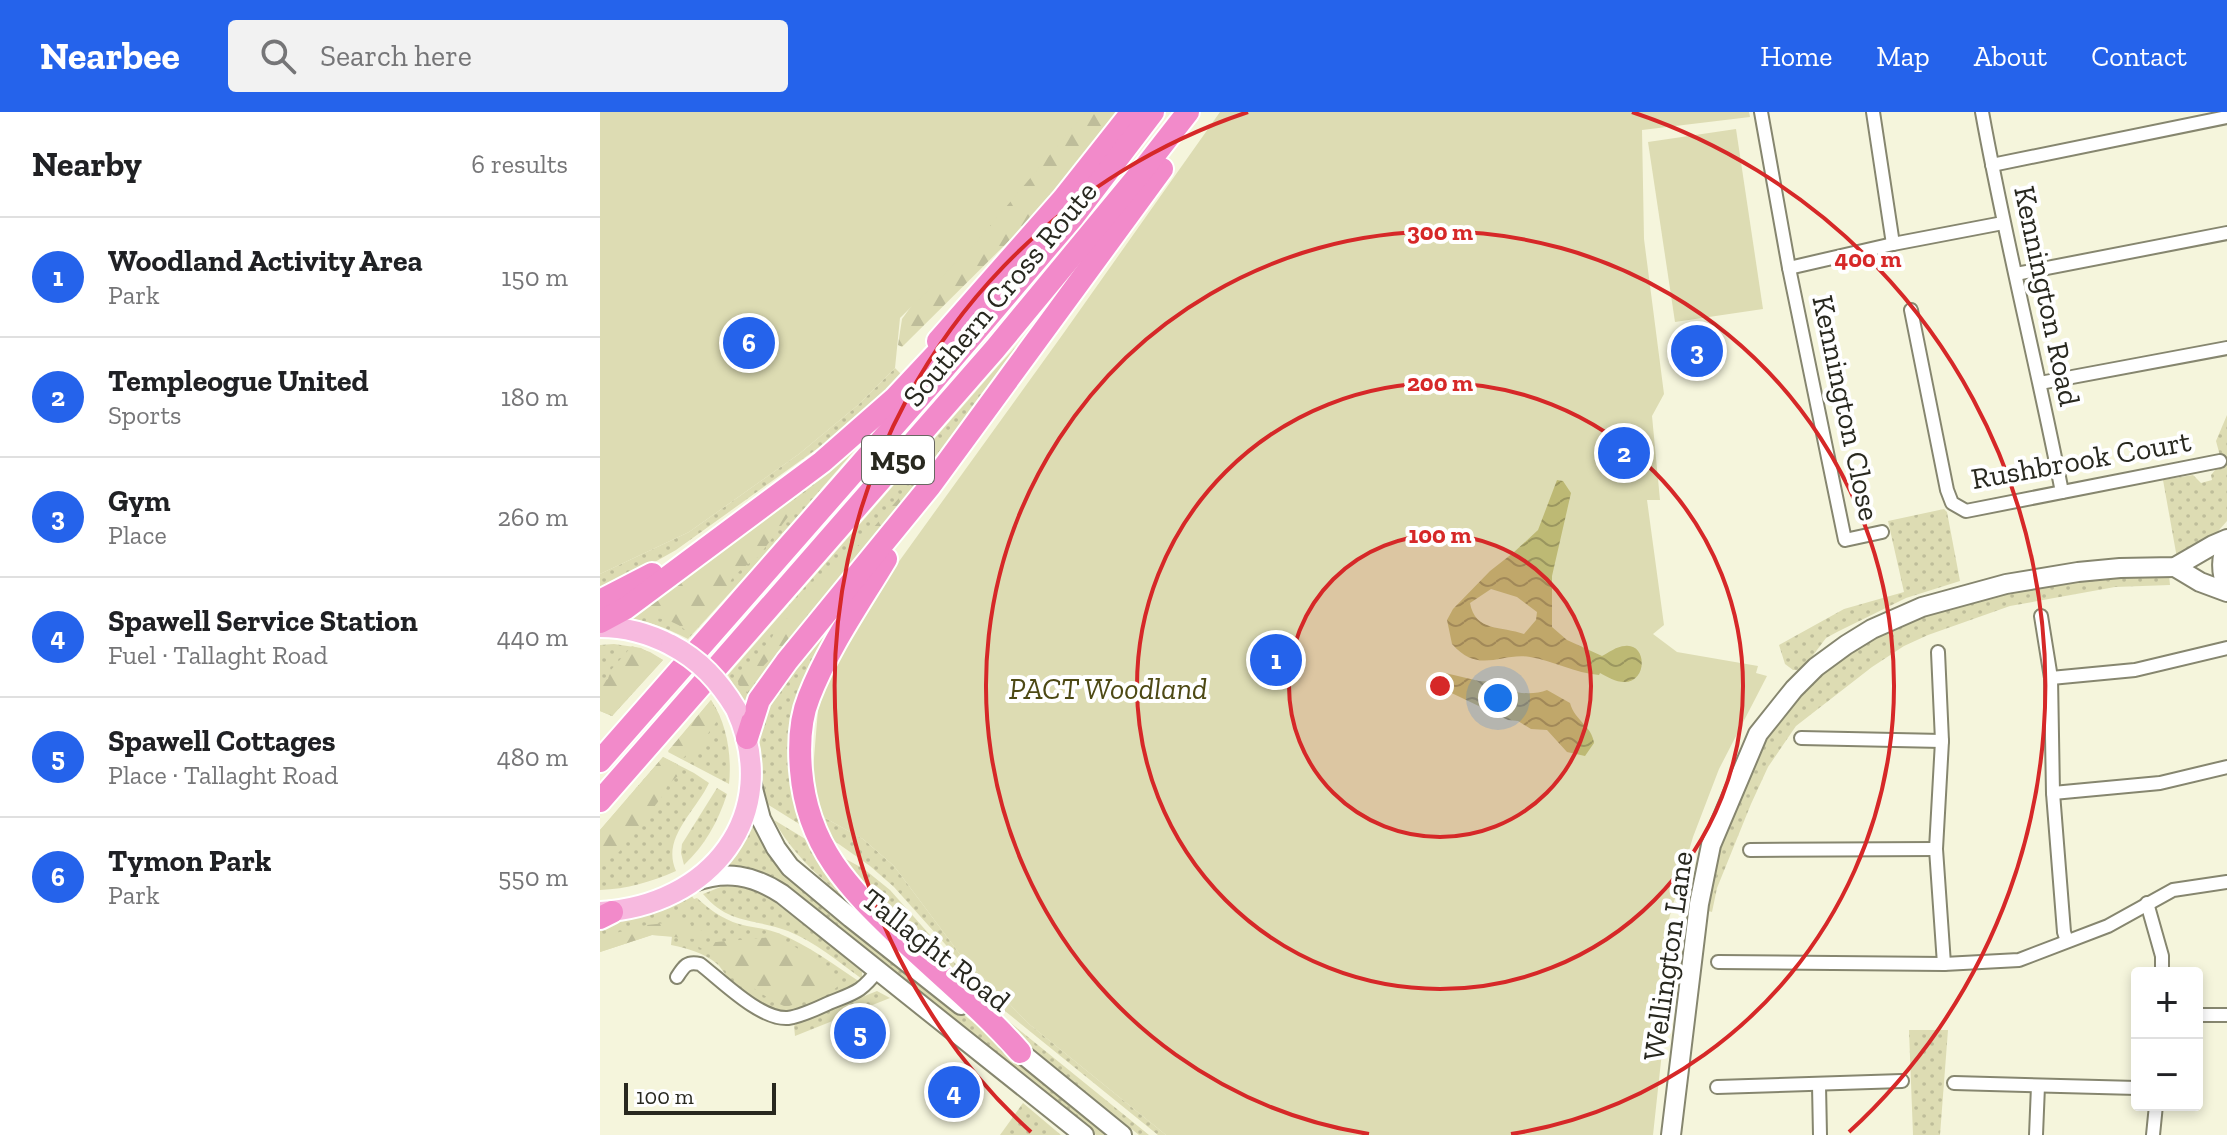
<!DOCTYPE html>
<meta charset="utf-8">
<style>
:root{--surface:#fff;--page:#f2f2f2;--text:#202124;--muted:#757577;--line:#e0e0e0;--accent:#2563eb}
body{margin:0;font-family:"Zilla Slab",serif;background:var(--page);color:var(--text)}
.controls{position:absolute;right:24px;bottom:24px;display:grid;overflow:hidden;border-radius:8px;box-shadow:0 4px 12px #0003}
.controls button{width:72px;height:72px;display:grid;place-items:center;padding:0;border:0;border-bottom:2px solid var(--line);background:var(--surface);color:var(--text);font:40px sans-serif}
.scale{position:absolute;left:24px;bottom:20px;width:152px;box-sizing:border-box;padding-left:8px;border:4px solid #28281f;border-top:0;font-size:22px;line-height:28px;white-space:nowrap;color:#28281f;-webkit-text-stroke:6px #fff;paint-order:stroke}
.you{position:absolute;left:898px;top:586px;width:28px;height:28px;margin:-20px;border:6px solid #fff;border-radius:50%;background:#1a73e8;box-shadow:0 0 0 12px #1a73e833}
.badge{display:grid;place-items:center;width:52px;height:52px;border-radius:50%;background:var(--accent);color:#fff;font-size:26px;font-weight:700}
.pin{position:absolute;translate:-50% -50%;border:4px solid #fff;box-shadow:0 2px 8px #0006}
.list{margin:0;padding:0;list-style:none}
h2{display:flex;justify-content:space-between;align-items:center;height:104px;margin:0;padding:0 32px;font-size:34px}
h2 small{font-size:26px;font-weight:400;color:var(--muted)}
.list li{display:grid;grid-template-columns:52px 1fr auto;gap:24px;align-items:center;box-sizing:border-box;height:120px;padding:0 32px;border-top:2px solid var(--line)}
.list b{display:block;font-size:30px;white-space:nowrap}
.list p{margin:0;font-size:26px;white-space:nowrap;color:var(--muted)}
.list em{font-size:26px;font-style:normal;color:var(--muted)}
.icon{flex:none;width:44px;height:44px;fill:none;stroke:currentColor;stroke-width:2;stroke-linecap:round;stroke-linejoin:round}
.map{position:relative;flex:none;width:1627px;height:1023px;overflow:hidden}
header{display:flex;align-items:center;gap:48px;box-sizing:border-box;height:112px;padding:0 40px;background:var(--accent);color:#fff}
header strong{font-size:38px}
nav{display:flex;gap:44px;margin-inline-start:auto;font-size:28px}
.search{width:560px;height:72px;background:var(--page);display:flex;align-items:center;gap:20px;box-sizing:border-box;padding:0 28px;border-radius:8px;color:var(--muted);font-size:30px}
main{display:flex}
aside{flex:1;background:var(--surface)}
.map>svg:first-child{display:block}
.grass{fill:url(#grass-dots)}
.forest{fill:url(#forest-firs)}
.park{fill:#dddcb3}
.water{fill:url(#water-waves);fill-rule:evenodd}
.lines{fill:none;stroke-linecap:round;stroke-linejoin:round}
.street-casing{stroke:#86866f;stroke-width:16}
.secondary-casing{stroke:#86866f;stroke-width:22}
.primary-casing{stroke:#fff;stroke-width:24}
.highway-casing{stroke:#fff;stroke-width:26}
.street{stroke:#fff;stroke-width:12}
.secondary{stroke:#fff;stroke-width:18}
.primary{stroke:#f7b9df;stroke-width:20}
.highway{stroke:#f28aca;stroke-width:22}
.primary-bridge-casing{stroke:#fff;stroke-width:24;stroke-linecap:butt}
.primary-bridge{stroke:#f7b9df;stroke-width:20}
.ring{fill:none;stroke:#d62828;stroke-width:4}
.labels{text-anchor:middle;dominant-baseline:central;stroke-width:8;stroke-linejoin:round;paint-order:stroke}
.shield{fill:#fff;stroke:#686862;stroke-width:2}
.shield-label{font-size:28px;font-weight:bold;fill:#28281f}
.street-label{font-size:30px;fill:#28281f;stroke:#fff}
.park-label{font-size:30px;font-style:italic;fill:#4d4914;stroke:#fff}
.centre{fill:#d62828;stroke:#fff;stroke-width:4}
.ring-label{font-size:24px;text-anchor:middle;font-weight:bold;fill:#d62828;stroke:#fff;stroke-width:8;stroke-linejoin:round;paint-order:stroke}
</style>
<header>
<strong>Nearbee</strong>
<div class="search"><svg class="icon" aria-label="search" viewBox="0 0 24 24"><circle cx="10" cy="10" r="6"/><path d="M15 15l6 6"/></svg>Search here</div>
<nav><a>Home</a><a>Map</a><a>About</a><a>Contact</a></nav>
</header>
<main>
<aside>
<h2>Nearby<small>6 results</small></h2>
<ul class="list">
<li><span class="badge">1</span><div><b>Woodland Activity Area</b><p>Park</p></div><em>150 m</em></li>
<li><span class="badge">2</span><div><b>Templeogue United</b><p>Sports</p></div><em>180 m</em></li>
<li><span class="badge">3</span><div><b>Gym</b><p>Place</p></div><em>260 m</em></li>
<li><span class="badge">4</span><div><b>Spawell Service Station</b><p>Fuel · Tallaght Road</p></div><em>440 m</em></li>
<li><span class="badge">5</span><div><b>Spawell Cottages</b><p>Place · Tallaght Road</p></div><em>480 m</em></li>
<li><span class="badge">6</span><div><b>Tymon Park</b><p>Park</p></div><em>550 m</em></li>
</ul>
</aside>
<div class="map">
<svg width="1627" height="1023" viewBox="0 0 1627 1023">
<defs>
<pattern id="grass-dots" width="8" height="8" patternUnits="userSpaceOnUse" patternTransform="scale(2)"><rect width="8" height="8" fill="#dddcb3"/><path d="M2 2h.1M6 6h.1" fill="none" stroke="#bebd9a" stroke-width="1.8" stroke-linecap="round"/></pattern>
<pattern id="forest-firs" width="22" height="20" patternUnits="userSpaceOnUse" patternTransform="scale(2)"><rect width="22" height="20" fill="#dddcb3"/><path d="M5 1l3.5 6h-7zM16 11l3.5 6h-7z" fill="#bebd9a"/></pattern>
<pattern id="water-waves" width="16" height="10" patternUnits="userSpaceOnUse" patternTransform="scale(2)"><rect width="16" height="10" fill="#bdb974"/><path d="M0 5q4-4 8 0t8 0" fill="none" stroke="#9a965f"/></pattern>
</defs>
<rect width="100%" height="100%" fill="#f5f5dc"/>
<g class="grass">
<path d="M451,196L386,287L145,595L128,563L398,254Z"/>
<path d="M295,256L302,263L253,311L76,438L0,481V462L89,420L199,342L258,293Z"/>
<path d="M1627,303V409L1613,425L1577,446L1563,368L1593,363L1601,371L1612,368L1611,363L1616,357L1623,355L1616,329Z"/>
<path d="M280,309L156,452L88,527C65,515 45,508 20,505Z"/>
<path d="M1344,397L1347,400L1360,469L1306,486L1237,520L1226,526L1202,558H1193L1185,552L1179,533L1244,497L1304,480L1288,409Z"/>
<path d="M1569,463L1570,473L1515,475L1410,494L1328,523L1304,534L1272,555L1196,614L1168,655L1151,692L1117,776L1112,800L1105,798C1110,775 1113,749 1121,727C1129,704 1141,682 1150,660C1156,648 1160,633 1167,621C1174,611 1183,603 1191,594C1280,489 1439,466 1569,463Z"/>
<path d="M246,489L212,559L203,707L198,706L204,715L167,692C158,668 156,626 161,601Z"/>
<path d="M14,532L41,536L63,548L12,604L0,599V533Z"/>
<path d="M111,588C127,611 132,645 129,672L68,640Z"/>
<path d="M63,645L94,661L109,671C96,699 61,726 76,759C51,770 27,777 0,778V718Z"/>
<path d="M117,676L127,682C118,710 105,733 84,753L81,741L82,732Z"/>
<path d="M218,694L225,706L263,727L294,754L359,841L429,912L566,1023H558L405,899L294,775L270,754L233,728Z"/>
<path d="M151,704L194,766L513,1023H496L189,775C168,761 147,752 122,755Z"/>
<path d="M174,708L212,731L290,823C249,788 200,757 174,708Z"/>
<path d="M242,745L264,757L290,778L401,903L549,1023H539L421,928L265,776Z"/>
<path d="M123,774L142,775L164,782L255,853L262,860V867C239,850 215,830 188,819C154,806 129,813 103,782Z"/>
<path d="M91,783L94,787L97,786C112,800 127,810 147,814C157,816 168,817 178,821C208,833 233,852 260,870L255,875C237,883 218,894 198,899C177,905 143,881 128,866C124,861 121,855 116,851C104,841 87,836 71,833L72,824L52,823L0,840V813L63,797Z"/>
<path d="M277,879L290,886L195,924L194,914L197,911Z"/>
<path d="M1309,918H1348L1340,1023H1313Z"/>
<path d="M423,991L461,1023H400Z"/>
</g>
<g class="forest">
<path d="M452,0H521L429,109L302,235L298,233L302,207Z"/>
<path d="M351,330L295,400L217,492L214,501L153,565L148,580L142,578L133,560L138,562L144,558L171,527L179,512L189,505L199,491L254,438L344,334Z"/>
<path d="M208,378L158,445C146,454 127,465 127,481L89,522C77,507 55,505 37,504L35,500L72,478L86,465Z"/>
<path d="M32,534L50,540L63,548L12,604L0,599V571L8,567L10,559Z"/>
<path d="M111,588L120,605L97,637L91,639L82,647L68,639Z"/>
<path d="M63,645L77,652L78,664L68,672L64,682L19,740L0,754V718Z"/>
<path d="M83,809L98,816L106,822L95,827L52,823L0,840V825L47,813Z"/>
<path d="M173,825C199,834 219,850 239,868L237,875L231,880L186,895C150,880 127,851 94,832Z"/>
</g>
<g class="park">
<path d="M0,0H486L373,134L300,206L295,256L258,293L199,342L89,420L0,462Z"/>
<path d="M620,0H1149L1150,5L1042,18L1044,127L1064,282L1052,304L1060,388H1047L1064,513L1053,522L1077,540L1158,554L1156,561L1167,564L1119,657L1093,725L1068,810L1066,903L1053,1023H566L429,912L359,841L294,754L263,727L225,706L218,694L213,658L218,598L225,573L241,539L295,455L463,222Z"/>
<path d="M1136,17L1163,197L1075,210L1048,30Z"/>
</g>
<g class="water">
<path d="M957,368L963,369L971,381L952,464V515L967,528L1002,544C1008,541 1017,534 1025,534C1047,531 1048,570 1024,570C1016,570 1007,565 1000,561L999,563C975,561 954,549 930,545C901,540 879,563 852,532L847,508L853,497L890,459L913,441L938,418ZM891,477L917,485L937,500L936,508L924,522C902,514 875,520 870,491Z"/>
<path d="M841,560L879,569L897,570C908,582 932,584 947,578L970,591C975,609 992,614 994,631L985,644L967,640L947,618L931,617L918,609L908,608L839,575L833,567Z"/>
</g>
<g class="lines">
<g class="street-casing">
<g id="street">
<path d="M1161,0L1189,156L1245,428L1282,420"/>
<path d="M1273,0L1293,132"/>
<path d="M1382,0C1405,127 1437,253 1462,380"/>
<path d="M1392,53L1627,5"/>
<path d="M1189,156L1293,132L1403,111"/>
<path d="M1416,162L1627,121"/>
<path d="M1311,198L1347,378L1352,391L1366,399L1620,349"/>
<path d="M1440,271L1627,236"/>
<path d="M1441,504L1451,566L1453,681L1464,820L1467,829"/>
<path d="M1338,540L1342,629L1336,737L1344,852"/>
<path d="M1451,566L1535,558L1627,536"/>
<path d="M1201,626L1342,629"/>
<path d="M1453,681L1560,671L1627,655"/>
<path d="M1150,738L1336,737"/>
<path d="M1547,791L1562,844V861"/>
<path d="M1118,850L1344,852L1419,848L1508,814L1573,778L1627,770"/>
<path d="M77,865C84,854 87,849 100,852C121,868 160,908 188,906C202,904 216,897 229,891C256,880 260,881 279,857"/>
<path d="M1597,903H1627"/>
<path d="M1354,971L1537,976"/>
<path d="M1219,973L1220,1023"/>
<path d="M1117,975L1302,969"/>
<path d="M1436,1023L1438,974"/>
<path d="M1553,1023L1556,993"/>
</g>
</g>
<g class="secondary-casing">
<g id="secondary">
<path d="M1627,429C1621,446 1620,459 1627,476"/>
<path d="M1575,455L1600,470L1627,480"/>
<path d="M151,669L161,707L176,736L190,755L251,806L361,893"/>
<path d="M94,770C126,758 153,763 182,782L484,1023"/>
<path d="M409,931L522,1023"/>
<path d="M1071,1023L1099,792L1111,733L1158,622L1194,577L1216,555L1246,533L1272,517L1322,495L1406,472L1478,460L1520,456L1575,455L1613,433L1627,427"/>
</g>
</g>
<g class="primary-casing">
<g id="primary">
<path d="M0,515C26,515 48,521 71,533"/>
<path d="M0,800C110,794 184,703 136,597"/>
</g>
</g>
<g class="highway-casing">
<g id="highway">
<path d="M338,229L463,87L532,0"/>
<path d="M286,447C259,492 228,536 209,585C200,607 199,634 201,658C207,735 249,776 301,826C341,864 384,899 420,940"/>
<path d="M0,489L52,462"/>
<path d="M0,510L26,496L222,350L295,286L355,222"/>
<path d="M147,626L159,588L187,549L330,374L562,57"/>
<path d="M0,649L331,272L473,105L553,0"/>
<path d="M0,689L395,237L542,59L588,0"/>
<path d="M0,806L12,800"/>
</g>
</g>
<use href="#street" class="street"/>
<use href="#secondary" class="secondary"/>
<use href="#primary" class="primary"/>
<use href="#highway" class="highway"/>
<g class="primary-bridge-casing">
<path id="primary-bridge" d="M71,533C100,548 119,569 136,597"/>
</g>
<use href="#primary-bridge" class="primary-bridge"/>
</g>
<circle cx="840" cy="574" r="151" fill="#d62828" fill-opacity=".12"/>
<g class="ring">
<circle cx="840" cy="574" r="151"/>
<circle cx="840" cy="574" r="303"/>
<path d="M769 1022A454 454 0 1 1 911 1022"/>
<path d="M431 1020A605 605 0 0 1 648 0M1032 0A605 605 0 0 1 1249 1020"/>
</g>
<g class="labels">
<rect class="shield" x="262" y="324" width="72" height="48" rx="6"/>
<g class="shield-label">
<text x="298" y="348">M50</text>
</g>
<g class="street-label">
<text transform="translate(400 182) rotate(-50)">Southern Cross Route</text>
<text transform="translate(1447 184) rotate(78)">Kennington Road</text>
<text transform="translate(1246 296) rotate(78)">Kennington Close</text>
<text transform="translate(1481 348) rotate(-10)">Rushbrook Court</text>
<text transform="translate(336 838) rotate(38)">Tallaght Road</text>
<text transform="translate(1068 844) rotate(-82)">Wellington Lane</text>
</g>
<g class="park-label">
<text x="508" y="577">PACT Woodland</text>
</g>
</g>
<circle cx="840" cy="574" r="12" class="centre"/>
<g class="ring-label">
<text x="840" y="128">300 m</text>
<text x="1268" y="155">400 m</text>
<text x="840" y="279">200 m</text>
<text x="840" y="431">100 m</text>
</g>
</svg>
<div class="controls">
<button>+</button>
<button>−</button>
</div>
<div class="scale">100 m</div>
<div class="you"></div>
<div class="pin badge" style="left:676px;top:548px">1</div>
<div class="pin badge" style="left:1024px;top:341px">2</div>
<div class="pin badge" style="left:1097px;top:239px">3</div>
<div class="pin badge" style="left:354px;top:980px">4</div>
<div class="pin badge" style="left:260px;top:921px">5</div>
<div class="pin badge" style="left:149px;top:231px">6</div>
</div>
</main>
